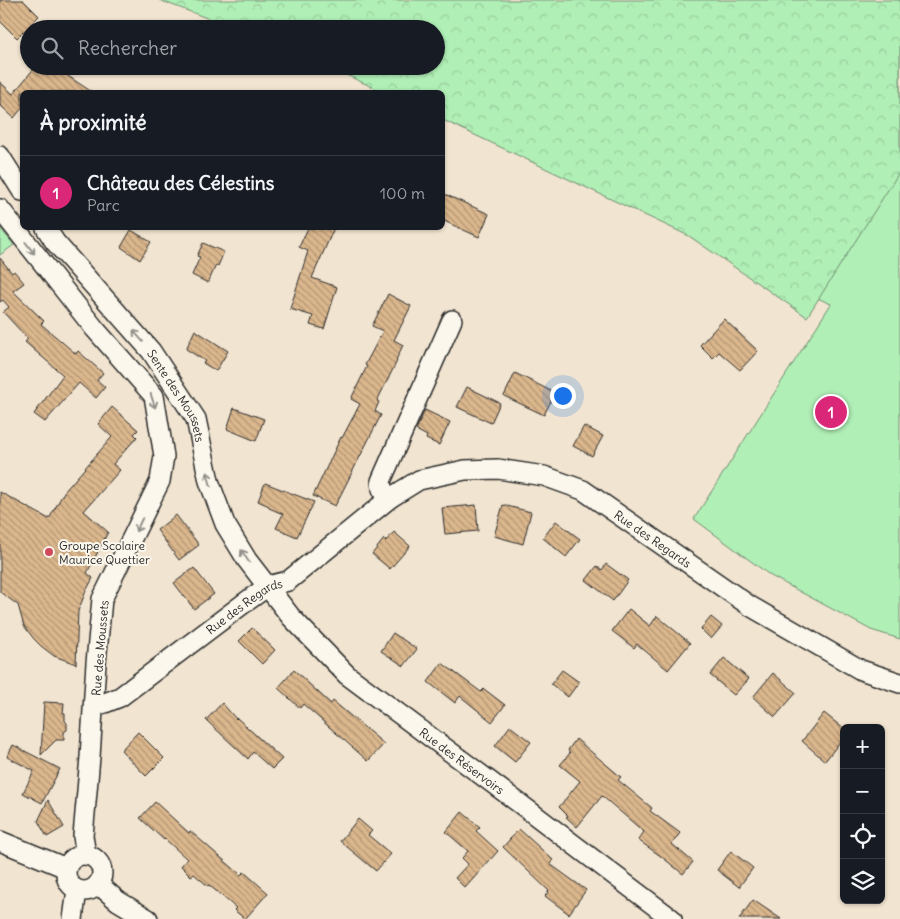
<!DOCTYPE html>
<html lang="fr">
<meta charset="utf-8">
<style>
:root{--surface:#171b24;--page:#20242c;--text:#f1f3f6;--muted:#9ea1a6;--line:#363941;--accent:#db2777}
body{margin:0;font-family:Delius,sans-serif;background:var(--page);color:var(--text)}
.controls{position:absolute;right:15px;bottom:15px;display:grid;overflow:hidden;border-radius:8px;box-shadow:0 1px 4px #0004}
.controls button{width:45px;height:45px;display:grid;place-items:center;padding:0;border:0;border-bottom:1px solid var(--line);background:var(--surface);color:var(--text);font:25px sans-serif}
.you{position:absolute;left:562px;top:395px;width:18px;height:18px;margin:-12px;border:4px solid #fff;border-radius:50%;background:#1a73e8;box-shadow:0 0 0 8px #1a73e833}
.badge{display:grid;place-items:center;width:32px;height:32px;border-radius:50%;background:var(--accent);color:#fff;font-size:16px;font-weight:700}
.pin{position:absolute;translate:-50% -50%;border:2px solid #fff;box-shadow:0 1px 5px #0006}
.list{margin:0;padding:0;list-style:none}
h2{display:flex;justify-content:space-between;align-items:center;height:65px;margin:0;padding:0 20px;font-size:21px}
h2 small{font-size:16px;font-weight:400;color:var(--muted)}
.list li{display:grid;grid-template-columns:32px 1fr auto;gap:15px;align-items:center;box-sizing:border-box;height:75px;padding:0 20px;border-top:1px solid var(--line)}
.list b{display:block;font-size:19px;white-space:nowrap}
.list p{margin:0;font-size:16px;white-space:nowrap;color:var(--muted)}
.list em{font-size:16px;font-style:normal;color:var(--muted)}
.icon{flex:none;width:28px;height:28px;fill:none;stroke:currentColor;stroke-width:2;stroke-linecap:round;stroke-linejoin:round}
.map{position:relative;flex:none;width:900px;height:919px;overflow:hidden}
.search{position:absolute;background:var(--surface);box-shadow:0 1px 4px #0004;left:20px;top:20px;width:425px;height:55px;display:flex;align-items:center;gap:12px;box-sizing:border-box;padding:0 18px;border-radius:28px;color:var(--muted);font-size:19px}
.panel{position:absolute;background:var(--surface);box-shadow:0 1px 4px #0004;left:20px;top:90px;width:425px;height:140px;border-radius:8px}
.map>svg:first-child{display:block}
.green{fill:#b0efb6;stroke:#6e8d70}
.forest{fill:url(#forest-crowns);stroke:#6e8d70}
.building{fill:url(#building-back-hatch);stroke:#2b2b2b}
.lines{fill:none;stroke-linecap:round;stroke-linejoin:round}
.street-casing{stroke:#2b2b2b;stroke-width:22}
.street{stroke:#fbf7ec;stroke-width:19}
.oneway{stroke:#93918c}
.poi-dot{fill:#d1495b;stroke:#fbf7ec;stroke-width:2}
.labels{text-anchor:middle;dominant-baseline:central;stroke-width:4;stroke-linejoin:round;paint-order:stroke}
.street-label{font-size:12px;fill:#2b2b2b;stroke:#fbf7ec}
.poi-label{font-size:12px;fill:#2b2b2b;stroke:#fbf7ec;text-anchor:start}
</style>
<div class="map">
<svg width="900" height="919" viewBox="0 0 900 919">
<defs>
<pattern id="forest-crowns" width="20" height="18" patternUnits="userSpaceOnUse" patternTransform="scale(1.25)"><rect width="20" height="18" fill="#b0efb6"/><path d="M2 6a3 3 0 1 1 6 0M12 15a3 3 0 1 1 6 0" fill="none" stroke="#98cd9d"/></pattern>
<pattern id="building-back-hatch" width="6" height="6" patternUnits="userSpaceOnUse" patternTransform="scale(1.25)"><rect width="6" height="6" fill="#dbb78d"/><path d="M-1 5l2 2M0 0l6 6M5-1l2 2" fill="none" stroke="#b29573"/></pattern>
</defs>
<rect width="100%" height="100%" fill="#f1e4d0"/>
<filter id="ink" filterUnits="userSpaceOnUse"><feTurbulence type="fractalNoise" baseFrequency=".02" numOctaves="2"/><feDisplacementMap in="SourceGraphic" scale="10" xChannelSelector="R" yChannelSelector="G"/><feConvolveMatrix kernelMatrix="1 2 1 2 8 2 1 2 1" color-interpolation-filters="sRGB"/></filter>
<g filter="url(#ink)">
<g class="green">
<path d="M900,0V639L871,630L771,576L694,519L831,304L806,293L442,92L436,66V29Z"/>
<path d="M0,228L14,245L0,255Z"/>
</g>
<path class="forest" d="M159,0H900V171L807,317L689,236L443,120L442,92H383L327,66H436V29H236Z"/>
<g class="building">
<path d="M0,0H23L39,16L17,38L0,21Z"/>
<path d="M36,66H53L92,92H22V108L14,118L0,105V82L13,94Z"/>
<path d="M442,193L489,214L479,237L442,220Z"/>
<path d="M308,228H334L312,278L337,287L324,329L310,325L313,316L290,309L308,251L299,247Z"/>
<path d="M131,230L151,242L140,260L121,247Z"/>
<path d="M203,243L224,252L218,266L216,265L208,283L192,275L200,257L197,256Z"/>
<path d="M0,258L12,273L14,271L24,283L13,291L44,321L41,324L76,354L78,351L103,373L97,380L105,387L96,398L79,383L45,422L34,414L63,375L25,342L28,339L3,312L9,307L3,300L0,302Z"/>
<path d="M388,294L411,306L394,340L403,345L396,360L397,361L377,401L379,402L375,411L381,415L335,506L313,496L341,437L342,438L360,404L351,399L367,366L365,365L383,331L372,326Z"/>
<path d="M724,319L758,351L740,370L719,352L713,358L700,345Z"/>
<path d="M195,330L228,351L216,371L203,363L205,361L186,349Z"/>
<path d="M515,373L555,393L544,415L504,396Z"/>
<path d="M467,387L500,403L491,423L457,407Z"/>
<path d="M112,407L138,430L134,434L137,437L113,464L120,470L84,511L108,532L87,573L93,578L86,591L78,611L76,664L54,656L41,646L34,639L24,626L18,605L0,592V492L49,519L64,492L112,437L98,424Z"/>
<path d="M234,408L264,419L256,441L227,429Z"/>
<path d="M425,410L450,422L439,445L426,439L427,436L416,430Z"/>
<path d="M584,426L603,436L592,456L573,446Z"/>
<path d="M265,483L314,502L297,537L276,528L283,514L269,508V506L258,501Z"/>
<path d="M476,505L478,531L445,534L442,508Z"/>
<path d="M503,505L531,512L523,544L494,536Z"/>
<path d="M176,515L199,545L179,560L157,530Z"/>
<path d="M556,521L580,539L566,557L543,538Z"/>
<path d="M394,532L410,546L390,569L372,554L384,539L386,541Z"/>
<path d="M606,564L628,580L613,601L586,580L597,566L602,570Z"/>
<path d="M194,568L214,594L194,609L174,583Z"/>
<path d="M629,609L650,626L657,616L690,643L668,670L637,644L634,648L612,631Z"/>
<path d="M711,617L722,626L711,639L701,629Z"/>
<path d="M252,628L275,650L262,664L239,641Z"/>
<path d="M393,633L417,649L404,666L381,651Z"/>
<path d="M724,658L749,679L734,695L710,675Z"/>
<path d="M442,663L481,692L484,689L505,705L492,722L460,696L455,703L428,682Z"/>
<path d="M294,670L331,704L333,701L384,744L368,761L303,704L300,708L278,688Z"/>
<path d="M562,670L579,682L568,697L551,684Z"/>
<path d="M773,673L796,693L775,717L753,697Z"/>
<path d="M44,702L64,703L63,713H65V721L67,723V730L64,732V740H56L41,755Z"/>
<path d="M222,703L236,719L237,718L282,759L272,769L253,752L248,759L206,720Z"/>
<path d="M824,713L844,729V737L825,761L802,741Z"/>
<path d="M510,726L531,742L515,762L495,746Z"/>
<path d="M138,732L164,758L146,776L121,750Z"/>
<path d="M576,739L621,777L618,780L652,808L650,811L680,833L672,844L693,862L683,874L662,857L638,840L644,832L602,796L577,827L566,817L568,816L559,807L580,781L560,765L570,753L568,750Z"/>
<path d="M13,745L60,769L42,803L23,793L34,771L7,757Z"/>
<path d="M48,800L64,827L47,837L38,821Z"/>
<path d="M155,802L189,833L190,831L241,875L244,872L268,893L245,919L234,910L236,908L209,885L208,886L194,874L191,876L181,866L187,859L165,839L164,840L140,818Z"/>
<path d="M462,812L480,827L476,831L498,851L465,888L455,878L468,864L462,858L468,851L446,832Z"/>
<path d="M358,819L372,831L368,835L391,854L376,871L340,841Z"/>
<path d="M519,829L553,860L550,864L586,890L569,914L545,896L549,891L503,847Z"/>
<path d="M731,851L753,868L739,887L717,870Z"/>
<path d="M753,900L781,919H739Z"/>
</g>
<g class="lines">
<g class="street-casing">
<g id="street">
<path d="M0,156L22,191"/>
<path d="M0,209L95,329L154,396L164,456L160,481L102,599L96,663L90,757L83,836L86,855"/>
<path id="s1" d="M46,228L55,242L151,351L196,419L209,481L225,524L247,560L291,617L347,675L519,803L672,919"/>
<path d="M390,498L382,489L381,481L452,320"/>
<path id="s2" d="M94,706L105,703L120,697L243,604L268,586L288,581L390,498L419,480L465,470L498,469L544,476L583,490L750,606L861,670L900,683"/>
<path d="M0,841L66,868"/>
<circle cx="84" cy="873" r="18"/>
<path d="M98,884L118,901L148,919"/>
<path d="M73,919L77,890"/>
</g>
</g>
<use href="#street" class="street"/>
</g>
<defs><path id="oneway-shaft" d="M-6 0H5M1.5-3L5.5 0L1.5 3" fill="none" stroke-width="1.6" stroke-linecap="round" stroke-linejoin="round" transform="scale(1.25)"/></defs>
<g class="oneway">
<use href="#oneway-shaft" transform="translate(30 248) rotate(52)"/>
<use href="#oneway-shaft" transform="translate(138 336) rotate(-131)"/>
<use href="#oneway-shaft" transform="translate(153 401) rotate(72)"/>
<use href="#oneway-shaft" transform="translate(209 479) rotate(-105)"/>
<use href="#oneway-shaft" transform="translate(139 525) rotate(116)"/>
<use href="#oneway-shaft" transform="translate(245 556) rotate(-123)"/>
</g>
</g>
<circle class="poi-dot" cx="49" cy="552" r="5"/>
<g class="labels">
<g class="street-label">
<text stroke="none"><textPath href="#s1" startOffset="214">Sente des Moussets</textPath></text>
<text stroke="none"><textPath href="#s2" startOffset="652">Rue des Regards</textPath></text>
<text stroke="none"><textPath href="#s2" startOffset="182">Rue des Regards</textPath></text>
<text transform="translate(100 648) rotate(-85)">Rue des Moussets</text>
<text stroke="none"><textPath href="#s1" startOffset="691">Rue des Réservoirs</textPath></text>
</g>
<g class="poi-label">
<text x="59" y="545">Groupe Scolaire<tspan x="59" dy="14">Maurice Quettier</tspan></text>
</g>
</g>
</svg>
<div class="controls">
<button>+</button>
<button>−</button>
<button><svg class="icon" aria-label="locate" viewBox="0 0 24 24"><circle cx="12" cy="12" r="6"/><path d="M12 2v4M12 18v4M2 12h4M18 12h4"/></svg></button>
<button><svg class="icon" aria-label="layers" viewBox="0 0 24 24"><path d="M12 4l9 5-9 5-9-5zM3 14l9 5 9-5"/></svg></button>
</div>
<div class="you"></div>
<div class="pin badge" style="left:831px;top:412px">1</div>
<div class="search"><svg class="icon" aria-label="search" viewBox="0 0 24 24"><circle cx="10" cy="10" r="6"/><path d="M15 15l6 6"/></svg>Rechercher</div>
<section class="panel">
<h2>À proximité<small></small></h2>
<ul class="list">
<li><span class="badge">1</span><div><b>Château des Célestins</b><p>Parc</p></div><em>100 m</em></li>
</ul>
</section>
</div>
